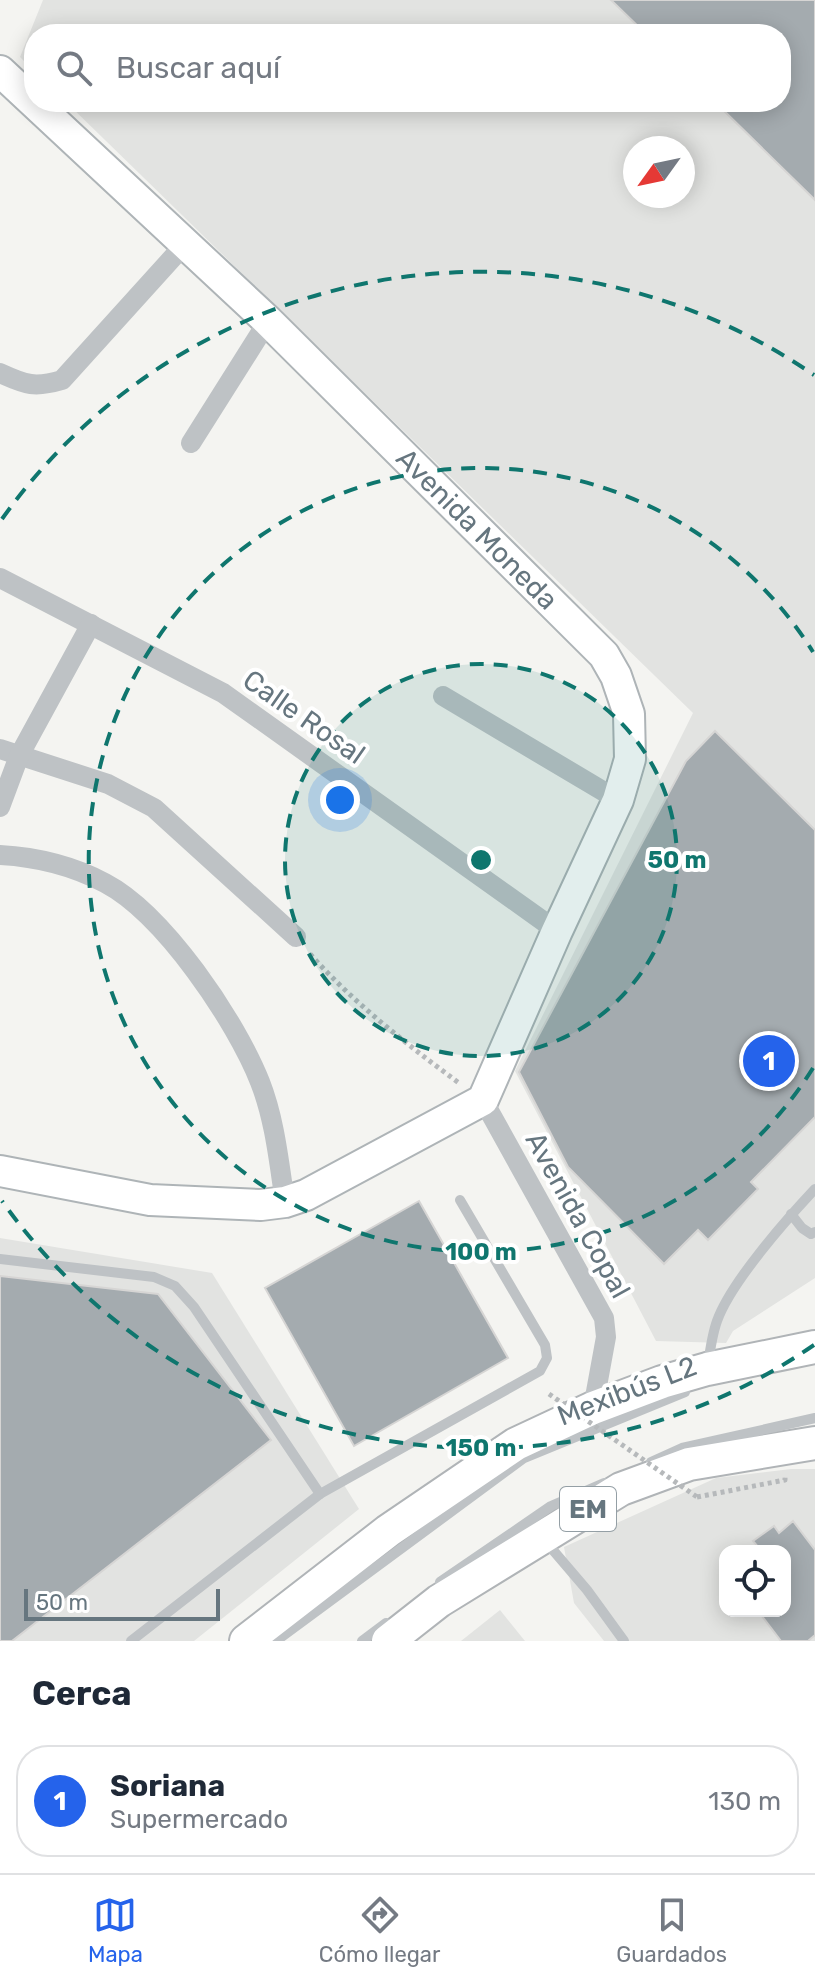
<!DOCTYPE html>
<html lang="es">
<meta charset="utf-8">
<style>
:root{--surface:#fff;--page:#f6f6f7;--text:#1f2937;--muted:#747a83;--line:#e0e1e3;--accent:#2563eb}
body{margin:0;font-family:Rubik,sans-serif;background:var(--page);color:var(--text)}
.controls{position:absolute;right:24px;bottom:24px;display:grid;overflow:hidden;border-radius:16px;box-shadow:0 4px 20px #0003}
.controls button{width:72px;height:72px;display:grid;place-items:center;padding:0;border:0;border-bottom:2px solid var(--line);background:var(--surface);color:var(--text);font:40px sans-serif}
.compass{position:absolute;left:623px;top:136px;width:72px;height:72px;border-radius:50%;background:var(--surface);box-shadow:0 4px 20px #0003;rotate:237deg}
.scale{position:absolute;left:24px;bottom:20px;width:196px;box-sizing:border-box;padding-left:8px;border:4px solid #66767f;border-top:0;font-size:22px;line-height:28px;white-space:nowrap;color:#66767f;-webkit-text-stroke:6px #fff;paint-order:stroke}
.you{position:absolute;left:340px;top:800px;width:28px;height:28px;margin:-20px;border:6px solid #fff;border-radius:50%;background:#1a73e8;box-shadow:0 0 0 12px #1a73e833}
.badge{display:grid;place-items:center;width:52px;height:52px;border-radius:50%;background:var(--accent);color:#fff;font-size:26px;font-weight:700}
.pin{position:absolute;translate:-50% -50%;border:4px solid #fff;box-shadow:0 2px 8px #0006}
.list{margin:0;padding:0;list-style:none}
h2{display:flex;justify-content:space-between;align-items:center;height:104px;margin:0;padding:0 32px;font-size:34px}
h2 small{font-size:26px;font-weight:400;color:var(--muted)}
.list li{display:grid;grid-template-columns:52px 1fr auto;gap:24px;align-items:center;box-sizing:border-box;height:112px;margin:0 16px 16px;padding:0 16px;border:2px solid var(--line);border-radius:32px}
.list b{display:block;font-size:30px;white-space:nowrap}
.list p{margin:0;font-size:26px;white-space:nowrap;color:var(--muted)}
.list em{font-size:26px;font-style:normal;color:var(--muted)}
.icon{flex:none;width:44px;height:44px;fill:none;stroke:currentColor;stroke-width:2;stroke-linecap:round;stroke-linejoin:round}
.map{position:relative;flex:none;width:815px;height:1641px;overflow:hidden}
.search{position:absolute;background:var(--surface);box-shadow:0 4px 20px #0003;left:24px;right:24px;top:24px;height:88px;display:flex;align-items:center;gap:20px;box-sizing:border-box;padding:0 28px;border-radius:32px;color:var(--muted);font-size:30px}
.sheet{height:232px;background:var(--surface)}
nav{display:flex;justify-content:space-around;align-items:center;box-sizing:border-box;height:112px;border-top:2px solid var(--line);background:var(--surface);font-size:22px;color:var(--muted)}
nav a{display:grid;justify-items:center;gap:4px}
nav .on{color:var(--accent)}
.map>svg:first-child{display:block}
.built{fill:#e2e3e1;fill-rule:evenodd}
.building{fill:#a4abaf;stroke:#d6d5d4;stroke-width:2}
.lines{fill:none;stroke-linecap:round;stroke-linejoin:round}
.secondary-casing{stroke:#aeb4b7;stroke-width:34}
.primary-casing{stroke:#b0b4b7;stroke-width:36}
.path{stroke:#b6b9bb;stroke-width:5;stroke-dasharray:4 4;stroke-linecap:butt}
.lane{stroke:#bec2c5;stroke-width:10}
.street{stroke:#bec2c5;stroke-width:20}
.secondary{stroke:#fff;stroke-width:30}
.primary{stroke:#fff;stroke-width:32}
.path-bridge{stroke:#b6b9bb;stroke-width:5;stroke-dasharray:4 4;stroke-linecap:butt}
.ring{fill:none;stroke:#0f766e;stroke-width:4;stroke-dasharray:14 10}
.labels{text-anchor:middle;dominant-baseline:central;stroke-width:8;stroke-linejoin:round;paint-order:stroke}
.shield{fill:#fff;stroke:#949fa5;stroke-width:2}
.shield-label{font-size:26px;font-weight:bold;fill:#66767f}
.street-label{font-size:28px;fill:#66767f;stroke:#fff}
.centre{fill:#0f766e;stroke:#fff;stroke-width:4}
.ring-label{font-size:24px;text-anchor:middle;font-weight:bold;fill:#0f766e;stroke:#fff;stroke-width:8;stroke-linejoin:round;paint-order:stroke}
</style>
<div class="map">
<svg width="815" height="1641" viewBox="0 0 815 1641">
<rect width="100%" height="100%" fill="#f4f4f1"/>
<g class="built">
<path d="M43,0H815V1278L733,1331L726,1343L656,1341L515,1071L693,713L66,102H781V34H34V71L20,57ZM635,148H683V196H635Z"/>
<path d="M0,1238L212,1273L359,1509L194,1641H0Z"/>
<path d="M791,1469H815V1641H604L574,1603L564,1547L716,1478ZM725,1551H785V1611H725Z"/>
<path d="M500,1610L525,1641H461Z"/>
</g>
<g class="building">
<path d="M611,0H815V200L715,102H781V34H646Z"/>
<path d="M715,731L815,830V1117L751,1182L758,1189L708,1240L698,1230L664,1264L568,1167L519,1072L686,761Z"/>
<path d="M419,1201L508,1358L354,1446L265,1288Z"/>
<path d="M0,1276L158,1294L271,1440L12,1641H0Z"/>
<path d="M793,1521L815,1550V1635L808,1641H781L758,1611H785V1551H755L759,1548L753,1541L774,1526L779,1533Z"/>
</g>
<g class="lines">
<g class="secondary-casing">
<path id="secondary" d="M0,71L268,321L604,655L616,676L629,714L630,759L618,800L557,931L483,1100L306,1195L285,1202L261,1205L150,1200L0,1171"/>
</g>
<g class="primary-casing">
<g id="primary">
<path d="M246,1641L388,1531L516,1444L593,1408L662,1382L707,1369L815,1347"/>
<path d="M388,1641L439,1601L621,1489L689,1464L815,1443"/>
</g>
</g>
<g class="path">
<path d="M310,954C355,1004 405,1043 459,1083"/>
<path d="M697,1497L785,1480V1477"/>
</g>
<g class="lane">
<path d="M791,1214L802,1228L811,1234L815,1232"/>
<path d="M0,1259L154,1277L175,1286L194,1307L320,1494"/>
<path d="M708,1365C710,1350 712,1335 717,1321C731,1282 786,1220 815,1189"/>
<path d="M651,1462L682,1448L815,1418"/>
<path d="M546,1542L587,1590L624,1641"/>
<path d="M440,1582L551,1506L604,1483"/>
<path d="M131,1641L320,1494L540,1371L547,1358L545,1345L460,1200"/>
<path d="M276,1641L524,1458L685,1392"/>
<path d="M362,1641L386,1623"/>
</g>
<g class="street">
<path d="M0,373C26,385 35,388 62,380L185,244"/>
<path d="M191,443L268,321"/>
<path d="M0,578L223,693L557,931"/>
<path d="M443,696L618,800"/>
<path d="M0,749L108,784L154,808L296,937"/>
<path d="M0,807L19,756L91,624"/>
<path d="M0,855C36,857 73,866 105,883C164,914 236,1021 260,1082C275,1120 279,1163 285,1202"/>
<path d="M483,1100L604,1318L606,1337L593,1408"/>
</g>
<use href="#secondary" class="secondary"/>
<use href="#primary" class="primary"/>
<path class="path-bridge" d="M549,1394L697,1497"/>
</g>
<circle cx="481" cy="860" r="196" fill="#0f766e" fill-opacity=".12"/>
<g class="ring">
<circle cx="481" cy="860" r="196"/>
<path d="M813 1068A392 392 0 1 1 813 652"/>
<path d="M814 1345A588 588 0 0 1 2 1201M2 519A588 588 0 0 1 814 375"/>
</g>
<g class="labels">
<rect class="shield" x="560" y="1487" width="56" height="44" rx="6"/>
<g class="shield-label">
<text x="588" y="1509">EM</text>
</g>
<g class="street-label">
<text transform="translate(477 529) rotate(45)">Avenida Moneda</text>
<text transform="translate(304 717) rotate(35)">Calle Rosal</text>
<text transform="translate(578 1215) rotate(61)">Avenida Copal</text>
<text transform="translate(627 1391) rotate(-21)">Mexibús L2</text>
</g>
</g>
<circle cx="481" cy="860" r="12" class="centre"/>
<g class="ring-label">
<text x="677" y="868">50 m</text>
<text x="481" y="1260">100 m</text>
<text x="481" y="1456">150 m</text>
</g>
</svg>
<div class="controls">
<button><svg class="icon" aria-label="locate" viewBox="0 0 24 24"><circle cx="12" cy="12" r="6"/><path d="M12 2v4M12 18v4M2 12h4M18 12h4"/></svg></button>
</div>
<svg class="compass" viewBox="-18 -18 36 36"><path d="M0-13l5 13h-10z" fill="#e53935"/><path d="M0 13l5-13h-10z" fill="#747a83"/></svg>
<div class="scale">50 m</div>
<div class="you"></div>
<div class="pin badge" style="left:769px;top:1061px">1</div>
<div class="search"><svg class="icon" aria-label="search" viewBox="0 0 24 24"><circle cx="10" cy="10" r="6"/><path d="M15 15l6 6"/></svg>Buscar aquí</div>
</div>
<section class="sheet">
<h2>Cerca<small></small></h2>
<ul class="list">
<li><span class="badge">1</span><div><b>Soriana</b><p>Supermercado</p></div><em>130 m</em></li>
</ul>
</section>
<nav>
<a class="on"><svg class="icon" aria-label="map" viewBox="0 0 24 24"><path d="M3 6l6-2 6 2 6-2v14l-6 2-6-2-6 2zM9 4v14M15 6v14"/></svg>Mapa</a>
<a><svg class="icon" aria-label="directions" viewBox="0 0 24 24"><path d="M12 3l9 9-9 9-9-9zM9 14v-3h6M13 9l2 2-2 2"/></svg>Cómo llegar</a>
<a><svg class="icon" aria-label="saved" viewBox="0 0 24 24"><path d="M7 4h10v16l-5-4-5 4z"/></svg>Guardados</a>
</nav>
